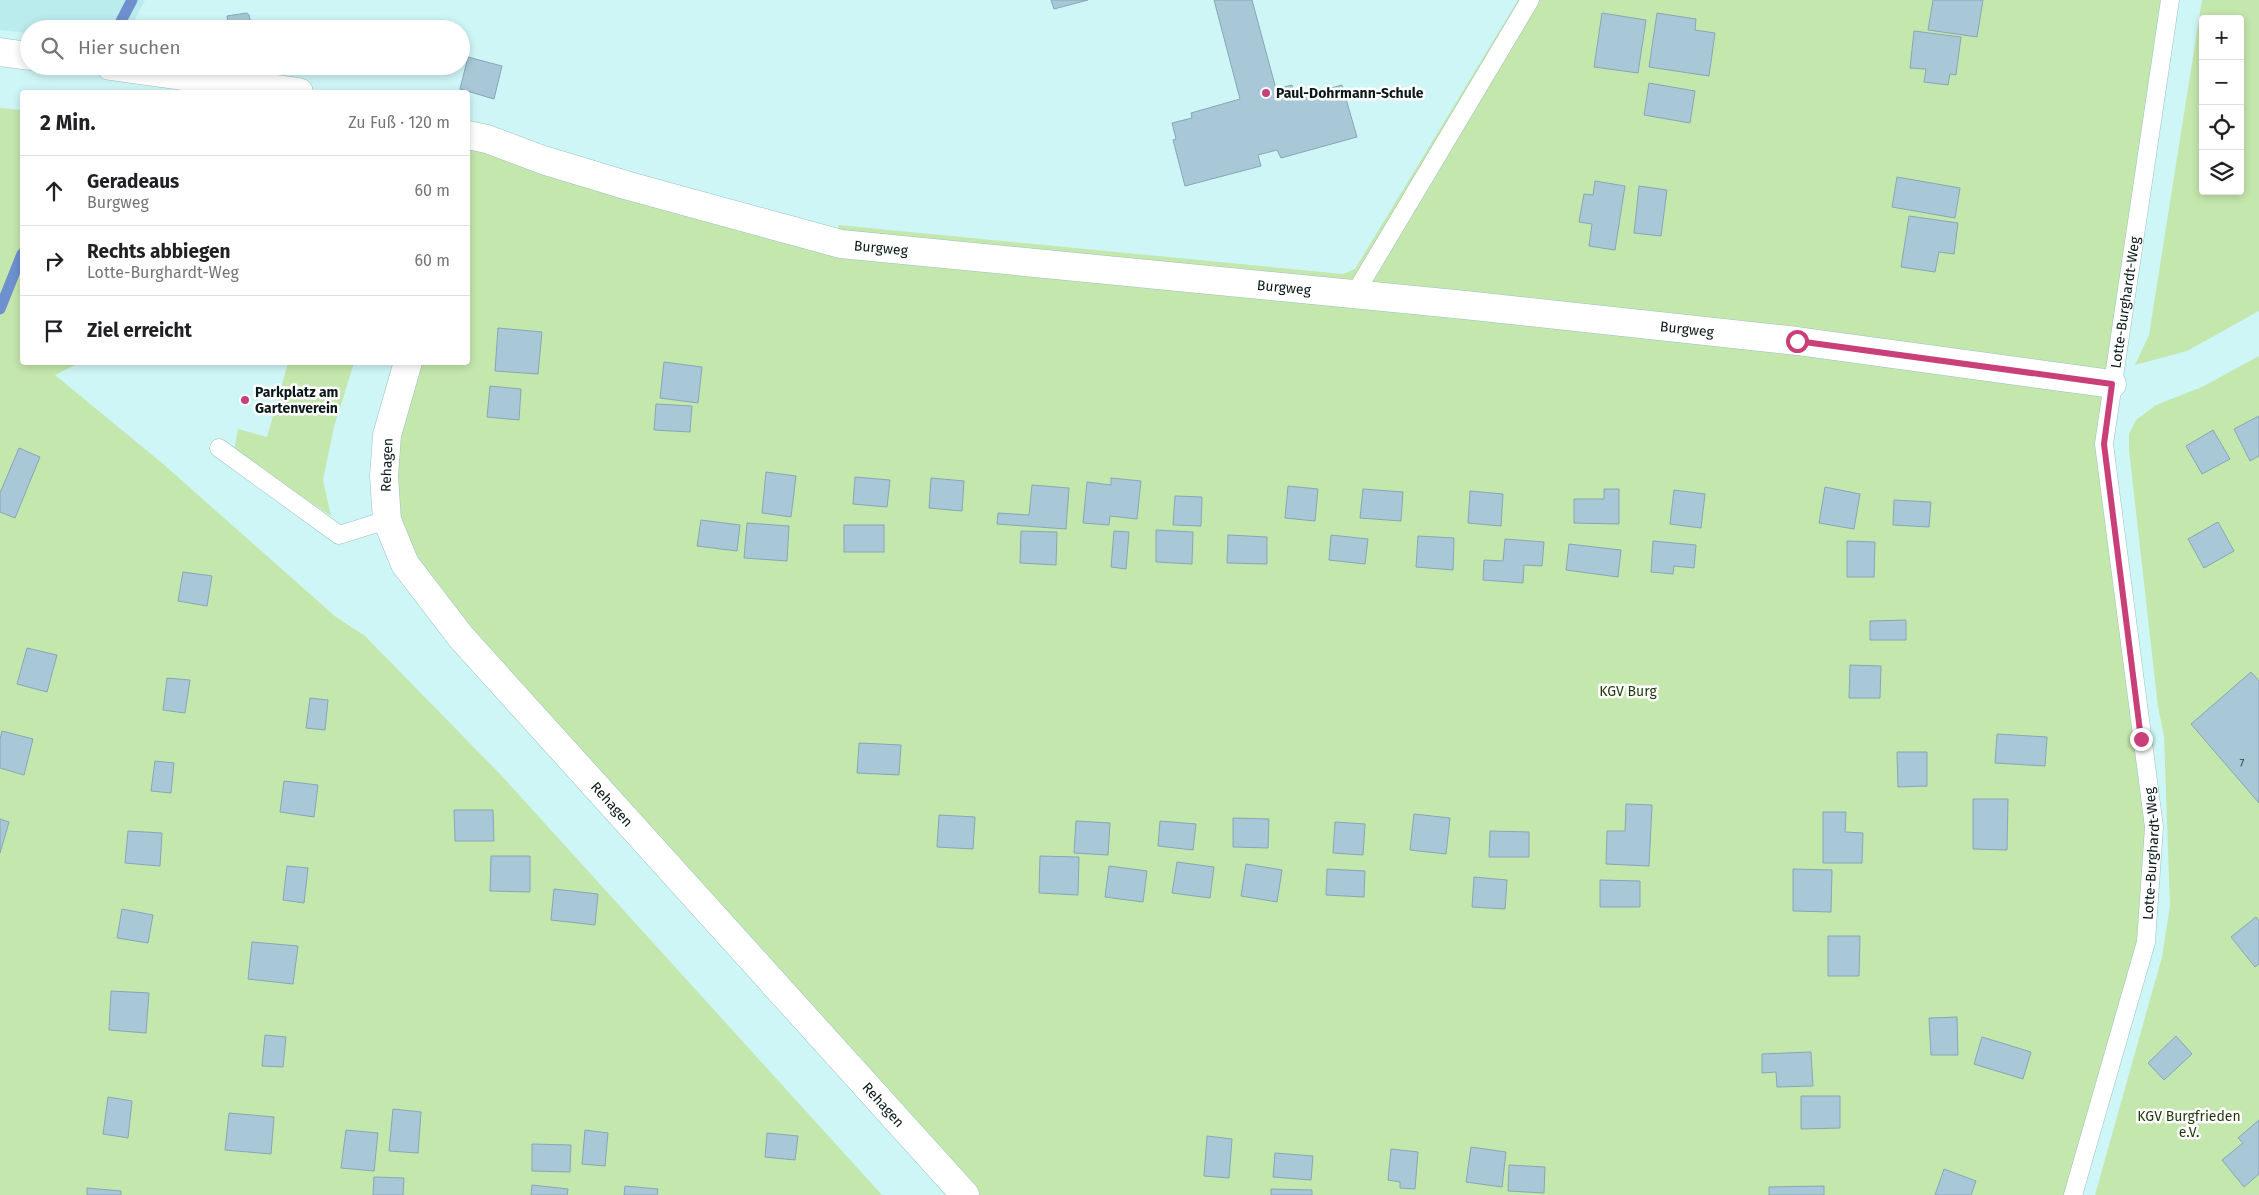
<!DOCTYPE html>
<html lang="de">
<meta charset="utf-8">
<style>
:root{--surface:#fff;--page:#f6f6f6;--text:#202124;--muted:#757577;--line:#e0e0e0}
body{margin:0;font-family:"Fira Sans",sans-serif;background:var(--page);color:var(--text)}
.controls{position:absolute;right:15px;top:15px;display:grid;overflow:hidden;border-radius:5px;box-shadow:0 2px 8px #0003}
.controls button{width:45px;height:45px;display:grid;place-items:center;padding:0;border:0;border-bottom:1px solid var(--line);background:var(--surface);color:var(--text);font:25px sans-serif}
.stop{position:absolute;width:15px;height:15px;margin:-11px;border:4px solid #c93f77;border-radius:50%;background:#fff}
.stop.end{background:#c93f77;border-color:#fff;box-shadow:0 1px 5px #0008}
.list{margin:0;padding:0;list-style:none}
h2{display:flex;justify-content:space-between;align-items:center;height:65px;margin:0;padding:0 20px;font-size:21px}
h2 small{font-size:16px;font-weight:400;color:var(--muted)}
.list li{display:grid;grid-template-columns:32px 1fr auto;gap:15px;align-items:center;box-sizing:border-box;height:70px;padding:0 20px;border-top:1px solid var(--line)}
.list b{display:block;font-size:19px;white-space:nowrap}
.list p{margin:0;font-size:16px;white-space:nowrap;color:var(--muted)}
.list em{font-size:16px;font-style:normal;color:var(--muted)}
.icon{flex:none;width:28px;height:28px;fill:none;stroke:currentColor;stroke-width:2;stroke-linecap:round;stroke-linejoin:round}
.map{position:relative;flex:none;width:2259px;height:1195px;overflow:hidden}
.search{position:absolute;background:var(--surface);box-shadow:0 2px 8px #0003;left:20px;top:20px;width:450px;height:55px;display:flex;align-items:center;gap:12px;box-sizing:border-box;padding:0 18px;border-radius:28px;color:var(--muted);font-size:19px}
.panel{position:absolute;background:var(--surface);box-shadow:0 2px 8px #0003;left:20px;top:90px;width:450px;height:275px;border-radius:5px}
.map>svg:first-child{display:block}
.built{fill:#bbeced}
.green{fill:#c4e7ad;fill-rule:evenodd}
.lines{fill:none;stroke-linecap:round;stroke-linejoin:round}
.stream{stroke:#6f90cf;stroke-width:11}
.building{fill:#a9c8d7;stroke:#88a6b5}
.service-casing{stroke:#9bc0c1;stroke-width:19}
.minor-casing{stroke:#9bc0c1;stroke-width:29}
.tertiary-casing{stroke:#9bc0c1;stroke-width:29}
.service{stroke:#fff;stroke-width:18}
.minor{stroke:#fff;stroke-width:28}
.tertiary{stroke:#fff;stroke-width:28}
.route{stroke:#c93f77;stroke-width:6}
.poi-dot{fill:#c93f77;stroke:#fff;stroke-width:2}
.labels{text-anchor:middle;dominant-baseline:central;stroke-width:5;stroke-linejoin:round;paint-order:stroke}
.number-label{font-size:11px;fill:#324448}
.poi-label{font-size:14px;font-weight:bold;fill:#0a1818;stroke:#fff;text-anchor:start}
.street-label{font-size:14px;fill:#0a1818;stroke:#fff}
.park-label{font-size:14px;fill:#1f3807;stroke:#fff}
</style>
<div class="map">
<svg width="2259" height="1195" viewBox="0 0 2259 1195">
<rect width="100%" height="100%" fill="#cff6f7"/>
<path class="built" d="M0,0H145L130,29H29V33L0,30Z"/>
<g class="green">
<path d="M1518,0H2170L2104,444L2154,827L2146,942L2073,1195H969L405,564L384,476L408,363L468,362V136L841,244L838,225L1343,274L1355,269Z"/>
<path d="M2202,0H2259V311L2187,351L2135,365L2149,335ZM2203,19H2240V191H2203Z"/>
<path d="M0,108L22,110V362L79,363L55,375L162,463L336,617L365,636L500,774L882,1195H0Z"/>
<path d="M2259,356V1195H2095L2162,957L2170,906L2164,736L2158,707L2129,450V434L2136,420L2156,405L2202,387Z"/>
<path d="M288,363H354L334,427L323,480L331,516L234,451L238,429L267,437Z"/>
</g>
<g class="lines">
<g class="stream">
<path d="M117,29L132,0"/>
<path d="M0,309L22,254"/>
</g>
</g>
<g class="building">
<path d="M1051,0H1088L1054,9Z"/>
<path d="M1214,0H1252L1276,89L1292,85L1295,98L1342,85L1357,137L1281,158L1277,150L1258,155L1261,166L1185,186L1173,140L1176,139L1172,123L1192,118L1191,113L1240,99Z"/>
<path d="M1933,0H1983L1977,37L1928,30Z"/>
<path d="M247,13L249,15L252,28L229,29L227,16Z"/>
<path d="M1602,13L1646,20L1638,73L1594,67Z"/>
<path d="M1657,13L1696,19L1695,30L1715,33L1709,76L1649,67Z"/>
<path d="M1914,31L1961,37L1956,75L1950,74L1948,85L1924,82L1926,69L1910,68Z"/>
<path d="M468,57L502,66L494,99L460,89Z"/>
<path d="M1649,83L1695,91L1690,123L1644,115Z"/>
<path d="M1897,177L1960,188L1955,218L1892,207Z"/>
<path d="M1595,181L1625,186L1615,250L1589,246L1592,224L1579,222L1584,194L1593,195Z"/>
<path d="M1639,186L1667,190L1661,236L1634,233Z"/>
<path d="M1909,216L1958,223L1954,254L1939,252L1935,272L1901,267Z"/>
<path d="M498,328L542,332L538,374L495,371Z"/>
<path d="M664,362L702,367L698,403L660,398Z"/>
<path d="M490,386L521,389L519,420L487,417Z"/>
<path d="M656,404L692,406L690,432L654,430Z"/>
<path d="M2259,416V456L2250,461L2234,429Z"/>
<path d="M2213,430L2230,459L2202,474L2186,446Z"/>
<path d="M19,448L40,457L15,518L0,512V493Z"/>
<path d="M766,472L796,476L791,517L762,513Z"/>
<path d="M855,477L890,480L887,507L853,504Z"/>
<path d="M931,478L964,481L962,511L929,508Z"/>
<path d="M1111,478L1141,481L1137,519L1110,516L1109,525L1083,523L1087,482L1111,485Z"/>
<path d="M1032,485L1069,488L1066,529L997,524L998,513L1029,515Z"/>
<path d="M1288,486L1318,489L1315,521L1285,518Z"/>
<path d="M1825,487L1860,494L1854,529L1819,523Z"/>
<path d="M1363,489L1403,492L1401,521L1360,518Z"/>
<path d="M1604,489H1619V524L1574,523V499H1604Z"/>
<path d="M1674,490L1705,494L1701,528L1670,524Z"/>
<path d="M1470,491L1503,494L1501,526L1468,523Z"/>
<path d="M1175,496L1202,497L1201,526L1173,525Z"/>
<path d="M1894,500L1931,502L1929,527L1893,525Z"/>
<path d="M701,520L740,525L737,551L697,546Z"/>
<path d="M2218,522L2234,551L2204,568L2188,539Z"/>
<path d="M747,523L789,526L787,561L744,558Z"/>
<rect x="844" y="525" width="40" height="27"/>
<path d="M1156,530L1193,532L1192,564L1156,562Z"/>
<path d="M1021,531L1057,532L1056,565L1020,563Z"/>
<path d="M1114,531L1129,532L1126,569L1111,567Z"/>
<path d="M1228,535L1267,537V564L1227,563Z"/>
<path d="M1331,535L1368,539L1365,564L1329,560Z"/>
<path d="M1418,536L1454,538L1453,570L1416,567Z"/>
<path d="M1505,539L1544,542L1542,566L1524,565L1523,583L1483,580L1484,560L1503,561Z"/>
<path d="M1653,541L1696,545L1694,568L1674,566L1673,574L1651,572Z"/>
<path d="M1847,541L1875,542L1874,577H1847Z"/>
<path d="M1569,544L1621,550L1618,577L1566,570Z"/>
<path d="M183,572L212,576L207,606L178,601Z"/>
<path d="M1906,620V640H1870V621Z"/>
<path d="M27,648L57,655L47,692L17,684Z"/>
<path d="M1850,665L1881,666L1880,698H1849Z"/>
<path d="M2251,672L2259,681V803L2191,724Z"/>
<path d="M167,678L190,680L185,713L163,710Z"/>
<path d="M310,698L328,700L325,730L306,728Z"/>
<path d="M2,731L33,739L24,775L0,768V739Z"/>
<path d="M1997,734L2047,737L2045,766L1995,763Z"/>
<path d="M859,743L901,745L899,775L857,773Z"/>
<path d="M1897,752H1927V786L1898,787Z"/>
<path d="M155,761L174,763L171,793L151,791Z"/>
<path d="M284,781L318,785L314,817L280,812Z"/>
<path d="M1973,799H2008L2007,850L1973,849Z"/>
<path d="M1626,804L1652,805L1649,866L1606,864L1607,831H1625Z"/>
<path d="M454,810H493L494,841H455Z"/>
<path d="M1823,812H1846L1845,832L1863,833L1862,863H1823Z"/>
<path d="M1414,814L1450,818L1446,854L1410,850Z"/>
<path d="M939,815L975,817L973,849L937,847Z"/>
<path d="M1233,818L1269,819L1268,848L1233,847Z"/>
<path d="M0,819L9,822L0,853Z"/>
<path d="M1076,821L1110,823L1108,855L1074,853Z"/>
<path d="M1160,821L1196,824L1193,850L1158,846Z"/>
<path d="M1335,822L1365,824L1363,855L1333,853Z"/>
<path d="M128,831L162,833L160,866L125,863Z"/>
<path d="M1490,831L1529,832V857H1489Z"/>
<path d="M491,856H530V892L490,891Z"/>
<path d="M1040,856L1079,857L1078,895L1039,893Z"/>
<path d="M1177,862L1214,867L1210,898L1172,893Z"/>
<path d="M1246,864L1282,870L1277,902L1241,896Z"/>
<path d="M287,866L308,868L304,903L283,900Z"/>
<path d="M1109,866L1147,871L1143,902L1105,897Z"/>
<path d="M1327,869L1365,871L1364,897L1326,895Z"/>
<path d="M1793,869L1832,870L1831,912L1793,911Z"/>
<path d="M1474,877L1507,880L1505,909L1472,907Z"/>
<path d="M1600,880L1640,881V907H1600Z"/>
<path d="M554,889L598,894L595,925L551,920Z"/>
<path d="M122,909L153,915L148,943L117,938Z"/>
<path d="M2256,917L2259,921V964L2255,967L2231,937Z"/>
<path d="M1828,936H1860L1859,976H1828Z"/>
<path d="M252,942L298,946L293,984L248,979Z"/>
<path d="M111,991L149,993L146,1033L109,1030Z"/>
<path d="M1957,1017L1958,1055H1931L1929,1018Z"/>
<path d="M265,1035L286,1037L283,1067L262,1066Z"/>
<path d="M2176,1036L2192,1054L2164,1080L2148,1063Z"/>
<path d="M1982,1037L2031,1052L2023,1079L1974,1064Z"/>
<path d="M1811,1052L1813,1086L1777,1087L1776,1072L1762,1073V1054Z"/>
<path d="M1801,1096H1840V1128L1801,1129Z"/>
<path d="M108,1097L132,1101L128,1138L103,1134Z"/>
<path d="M393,1109L421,1112L418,1153L389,1151Z"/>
<path d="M229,1113L274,1117L271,1154L225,1150Z"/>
<path d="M2259,1120V1174L2244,1187L2222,1160L2243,1143L2238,1138Z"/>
<path d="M346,1130L378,1133L374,1171L341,1168Z"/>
<path d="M585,1130L608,1133L605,1166L582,1164Z"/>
<path d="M767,1133L798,1136L795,1160L765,1157Z"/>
<path d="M1207,1136L1232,1139L1229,1178L1204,1176Z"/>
<path d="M532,1144L571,1145L570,1172L532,1171Z"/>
<path d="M1471,1147L1506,1152L1502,1187L1466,1182Z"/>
<path d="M1391,1149L1418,1152L1415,1189L1400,1188V1182L1388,1180Z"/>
<path d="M1275,1153L1313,1156L1311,1180L1273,1177Z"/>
<path d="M1509,1165L1545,1167L1544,1193L1508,1191Z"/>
<path d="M1944,1169L1976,1181L1971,1195H1935Z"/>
<path d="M374,1177L404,1178L403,1195H373Z"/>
<path d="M532,1185L568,1189L567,1195H531Z"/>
<path d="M625,1186L658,1189L657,1195H624Z"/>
<path d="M1824,1186V1195H1769V1187Z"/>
<path d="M87,1188L121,1191V1195H87Z"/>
<path d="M1271,1189L1312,1190V1195H1271Z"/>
</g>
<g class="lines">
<g class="service-casing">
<g id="service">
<path d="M1354,295L1530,0"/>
<path d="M219,448L339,535L387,520"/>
<path id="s1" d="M2073,1195L2146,942L2154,827L2104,444L2170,0"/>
</g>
</g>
<g class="minor-casing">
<g id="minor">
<path id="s2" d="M468,135L487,139L543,160L629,186L841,244L1465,305L1797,341L2112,384"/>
</g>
</g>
<g class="tertiary-casing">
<g id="tertiary">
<path d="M0,52L29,56"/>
<path d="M110,66L299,92"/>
<path id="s3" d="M408,362L387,435L384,476L387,520L405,564L461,637L965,1195"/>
</g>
</g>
<use href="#service" class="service"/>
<use href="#minor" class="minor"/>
<use href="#tertiary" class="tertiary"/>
</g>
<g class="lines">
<path class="route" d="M1797,341L2112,384L2104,444L2141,739"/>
</g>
<g class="poi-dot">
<circle cx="1266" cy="93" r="5"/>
<circle cx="245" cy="400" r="5"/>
</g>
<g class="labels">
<g class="number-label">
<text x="2242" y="763">7</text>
</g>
<g class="poi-label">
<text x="1276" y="93">Paul-Dohrmann-Schule</text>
<text x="255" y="392">Parkplatz am<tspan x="255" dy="16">Gartenverein</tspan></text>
</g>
<g class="street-label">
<text stroke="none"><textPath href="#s2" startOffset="429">Burgweg</textPath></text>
<text stroke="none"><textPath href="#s2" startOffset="834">Burgweg</textPath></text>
<text stroke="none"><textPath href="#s1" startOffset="908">Lotte-Burghardt-Weg</textPath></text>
<text stroke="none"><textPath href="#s2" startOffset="1239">Burgweg</textPath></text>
<text transform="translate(387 465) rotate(-88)">Rehagen</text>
<text stroke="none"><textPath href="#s3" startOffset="526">Rehagen</textPath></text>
<text stroke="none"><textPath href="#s1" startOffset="352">Lotte-Burghardt-Weg</textPath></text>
<text stroke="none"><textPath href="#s3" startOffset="931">Rehagen</textPath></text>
</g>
<g class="park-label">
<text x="1628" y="691">KGV Burg</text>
<text x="2189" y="1116">KGV Burgfrieden<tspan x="2189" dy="16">e.V.</tspan></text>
</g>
</g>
</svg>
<div class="controls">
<button>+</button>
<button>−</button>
<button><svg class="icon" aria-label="locate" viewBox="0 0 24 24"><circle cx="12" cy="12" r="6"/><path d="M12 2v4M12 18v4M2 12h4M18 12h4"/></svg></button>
<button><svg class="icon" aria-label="layers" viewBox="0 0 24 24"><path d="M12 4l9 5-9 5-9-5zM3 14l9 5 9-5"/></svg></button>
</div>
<div class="stop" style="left:1797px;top:341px"></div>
<div class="stop end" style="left:2141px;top:739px"></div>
<div class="search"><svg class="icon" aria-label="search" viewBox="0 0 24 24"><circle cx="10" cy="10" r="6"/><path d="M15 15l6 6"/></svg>Hier suchen</div>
<section class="panel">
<h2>2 Min.<small>Zu Fuß · 120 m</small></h2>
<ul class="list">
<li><svg class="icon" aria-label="ahead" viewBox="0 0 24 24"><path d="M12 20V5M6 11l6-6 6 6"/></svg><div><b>Geradeaus</b><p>Burgweg</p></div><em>60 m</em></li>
<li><svg class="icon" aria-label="right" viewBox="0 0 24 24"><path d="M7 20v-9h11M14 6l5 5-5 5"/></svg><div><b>Rechts abbiegen</b><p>Lotte-Burghardt-Weg</p></div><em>60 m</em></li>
<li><svg class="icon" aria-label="arrive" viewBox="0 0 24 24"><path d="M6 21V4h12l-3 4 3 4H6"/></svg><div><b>Ziel erreicht</b></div></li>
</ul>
</section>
</div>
